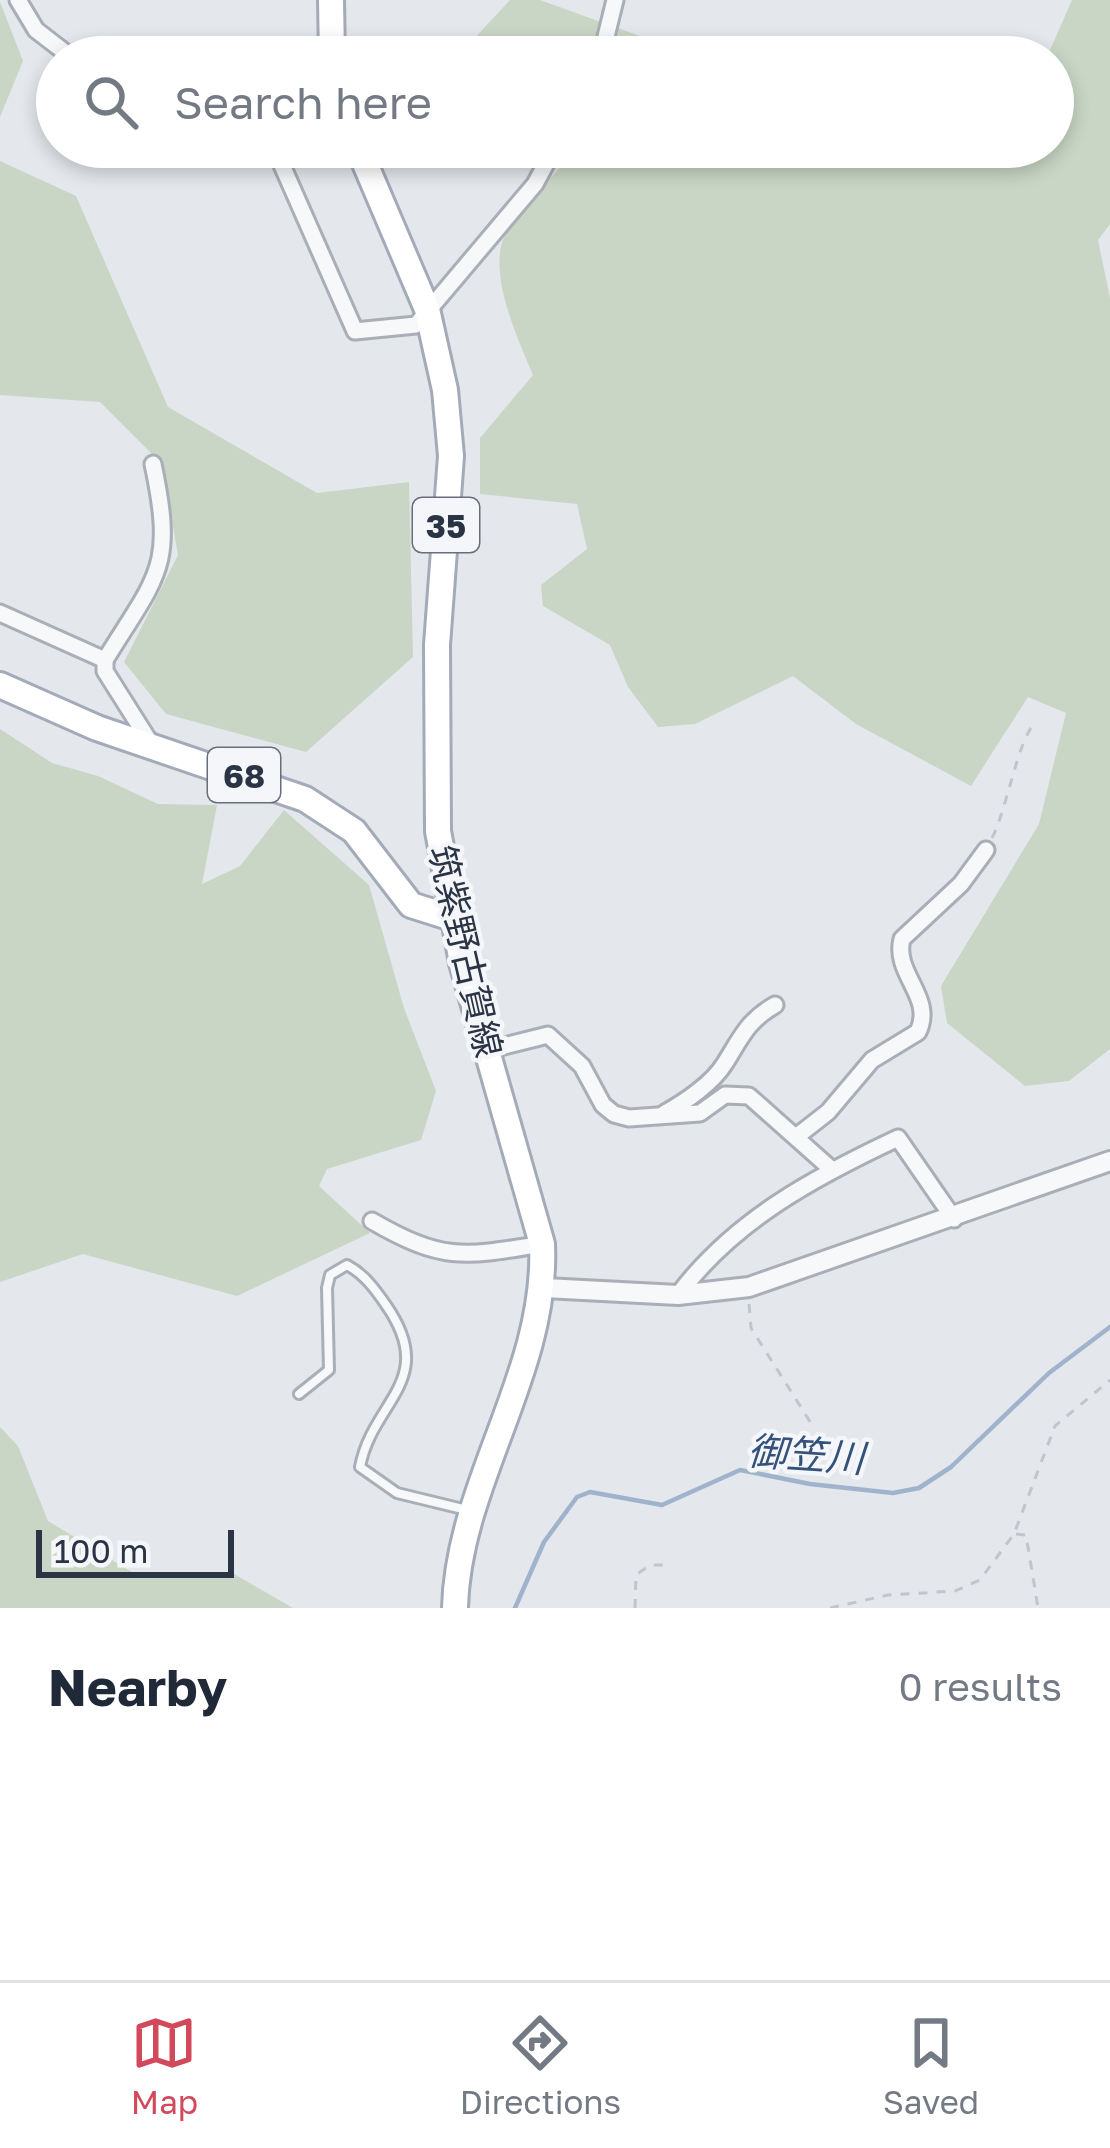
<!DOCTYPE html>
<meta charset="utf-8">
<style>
:root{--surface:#fff;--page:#f2f2f3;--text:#1f2937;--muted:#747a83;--line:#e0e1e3;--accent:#d1495b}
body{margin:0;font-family:"Golos Text","Noto Sans JP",sans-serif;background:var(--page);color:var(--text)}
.scale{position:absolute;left:36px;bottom:30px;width:198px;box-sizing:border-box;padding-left:12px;border:6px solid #2b3445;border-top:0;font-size:33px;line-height:42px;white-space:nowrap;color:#2b3445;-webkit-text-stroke:9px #f4f6f9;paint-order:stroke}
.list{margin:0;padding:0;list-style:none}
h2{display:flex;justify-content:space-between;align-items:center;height:156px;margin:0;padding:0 48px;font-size:51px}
h2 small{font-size:39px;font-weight:400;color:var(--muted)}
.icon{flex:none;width:66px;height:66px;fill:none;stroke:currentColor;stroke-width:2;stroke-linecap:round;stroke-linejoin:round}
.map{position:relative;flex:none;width:1110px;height:1608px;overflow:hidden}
.search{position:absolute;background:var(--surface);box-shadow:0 6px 18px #0003;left:36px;right:36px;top:36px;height:132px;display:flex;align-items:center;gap:30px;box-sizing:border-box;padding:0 42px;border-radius:66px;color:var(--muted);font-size:45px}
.sheet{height:372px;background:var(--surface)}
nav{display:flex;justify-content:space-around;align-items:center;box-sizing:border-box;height:168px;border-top:3px solid var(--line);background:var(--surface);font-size:33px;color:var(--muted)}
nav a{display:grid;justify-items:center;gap:6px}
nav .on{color:var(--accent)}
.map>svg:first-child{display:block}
.green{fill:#c9d6c5}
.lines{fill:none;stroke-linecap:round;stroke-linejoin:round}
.stream{stroke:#9fb4cc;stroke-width:4.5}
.service-casing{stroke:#a9aeb7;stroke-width:14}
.minor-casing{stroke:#a9aeb7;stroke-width:21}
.tertiary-casing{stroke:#a9aeb7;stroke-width:24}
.primary-casing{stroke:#a3abb8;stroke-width:30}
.path{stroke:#c2c5cb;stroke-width:3;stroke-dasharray:9 9;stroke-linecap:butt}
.service{stroke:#f7f8fa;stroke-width:8}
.minor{stroke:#f7f8fa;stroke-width:15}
.tertiary{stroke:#f7f8fa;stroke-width:18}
.primary{stroke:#fff;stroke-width:24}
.labels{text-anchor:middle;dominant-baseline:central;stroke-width:9;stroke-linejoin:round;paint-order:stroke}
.shield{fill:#f4f6f9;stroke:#676e7b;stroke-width:3}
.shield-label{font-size:33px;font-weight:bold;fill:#2b3445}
.street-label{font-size:36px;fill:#2b3445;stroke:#f4f6f9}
.water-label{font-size:39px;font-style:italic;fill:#34527a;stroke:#f4f6f9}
</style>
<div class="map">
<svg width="1110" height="1608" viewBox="0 0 1110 1608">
<rect width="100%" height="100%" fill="#e4e7ec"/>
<g class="green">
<path d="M510,0H540L698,57H507L471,42Z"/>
<path d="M1072,0H1110V224L1098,240L1110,298V1049L1069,1081L1025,1086L947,1023L941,986L1039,824L1066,713L1028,697L971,786L856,724L793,676L695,724L658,727L628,687L610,645L543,606L541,585L587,549L577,504L480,494V438L533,375C518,339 493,286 501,246C506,222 561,168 578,147H1053V57H1047Z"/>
<path d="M0,2L23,61L0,117Z"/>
<path d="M0,161L76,196L168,407L317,493L409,482L413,657L306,752L166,714L124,662L178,555L162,464L100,402L0,395Z"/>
<path d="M0,729L52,763L98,776L158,804L217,805L202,884L240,866L284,810L369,885L404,1008L436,1091L421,1140L327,1169L319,1186L370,1233L237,1296L83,1254L0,1282Z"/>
<path d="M0,1427L18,1446L48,1521L135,1574H234L293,1608H0Z"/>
</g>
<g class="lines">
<path class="stream" d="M515,1608L544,1542L577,1497L590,1492L662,1505L740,1470L810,1484L893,1493L919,1488L951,1467L1049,1373L1110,1327"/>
<g class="service-casing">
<path id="service" d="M299,1394L329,1370L327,1288L330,1275L347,1265C364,1274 375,1289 386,1305C439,1381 372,1401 360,1467L397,1493L467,1510"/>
</g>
<g class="minor-casing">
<g id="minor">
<path d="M18,0L36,30L71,57"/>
<path d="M601,57L615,0"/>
<path d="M274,147L355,331L416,325L535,184L555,147"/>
<path d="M0,613L105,660V671L153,747"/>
<path d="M105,660C158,574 175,568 153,464"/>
<path d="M488,1050L548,1035L582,1066L603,1105L614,1114L629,1118L700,1113L725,1095L749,1096L830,1168"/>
<path d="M665,1113C685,1102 713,1083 725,1063C741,1038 747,1021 775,1005"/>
<path d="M796,1137L828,1112L872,1060L918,1032C935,997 893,974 902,939L961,884L986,850"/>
<path d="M372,1221C443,1262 464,1257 542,1244"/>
<path d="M678,1295C734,1220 815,1177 898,1138L954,1219"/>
</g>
</g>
<g class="tertiary-casing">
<path id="tertiary" d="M545,1288L678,1295L749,1287L1110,1161"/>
</g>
<g class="primary-casing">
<g id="primary">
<path d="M331,0L332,57"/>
<path d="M358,147L427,309L445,390L451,456L437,645L438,831L462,963L542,1244C548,1373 458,1482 455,1608"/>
<path d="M0,685L97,728L305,799L354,831L411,905L452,918"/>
</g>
</g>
<g class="path">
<path d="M992,838C1007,809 1018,739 1035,723"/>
<path d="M749,1304L751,1328L814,1428"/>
<path d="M1016,1534L1026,1535L1038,1608"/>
<path d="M635,1608L636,1575L650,1565H663"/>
<path d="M830,1608L888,1595L955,1591L980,1580L1014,1534L1055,1426L1110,1380"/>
</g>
<use href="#service" class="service"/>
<use href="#minor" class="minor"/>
<use href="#tertiary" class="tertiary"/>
<use href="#primary" class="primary"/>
</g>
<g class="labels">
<g class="shield">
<rect x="413" y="498" width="66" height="54" rx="9"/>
<rect x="208" y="748" width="72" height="54" rx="9"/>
</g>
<g class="shield-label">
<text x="446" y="525">35</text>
<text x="244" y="775">68</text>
</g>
<g class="street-label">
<text transform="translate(466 951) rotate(77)">筑紫野古賀線</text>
</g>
<g class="water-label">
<text transform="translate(806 1454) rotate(4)">御笠川</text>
</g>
</g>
</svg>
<div class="scale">100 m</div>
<div class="search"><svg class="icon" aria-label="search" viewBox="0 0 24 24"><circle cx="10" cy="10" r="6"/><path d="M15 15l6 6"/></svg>Search here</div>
</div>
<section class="sheet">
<h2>Nearby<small>0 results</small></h2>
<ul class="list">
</ul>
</section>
<nav>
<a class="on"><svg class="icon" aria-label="map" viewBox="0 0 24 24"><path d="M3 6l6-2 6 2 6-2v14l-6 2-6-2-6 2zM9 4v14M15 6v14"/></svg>Map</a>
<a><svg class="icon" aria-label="directions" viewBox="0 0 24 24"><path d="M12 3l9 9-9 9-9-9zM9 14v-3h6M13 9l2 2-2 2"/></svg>Directions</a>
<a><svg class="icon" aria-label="saved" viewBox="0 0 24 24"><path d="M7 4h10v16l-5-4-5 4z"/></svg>Saved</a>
</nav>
